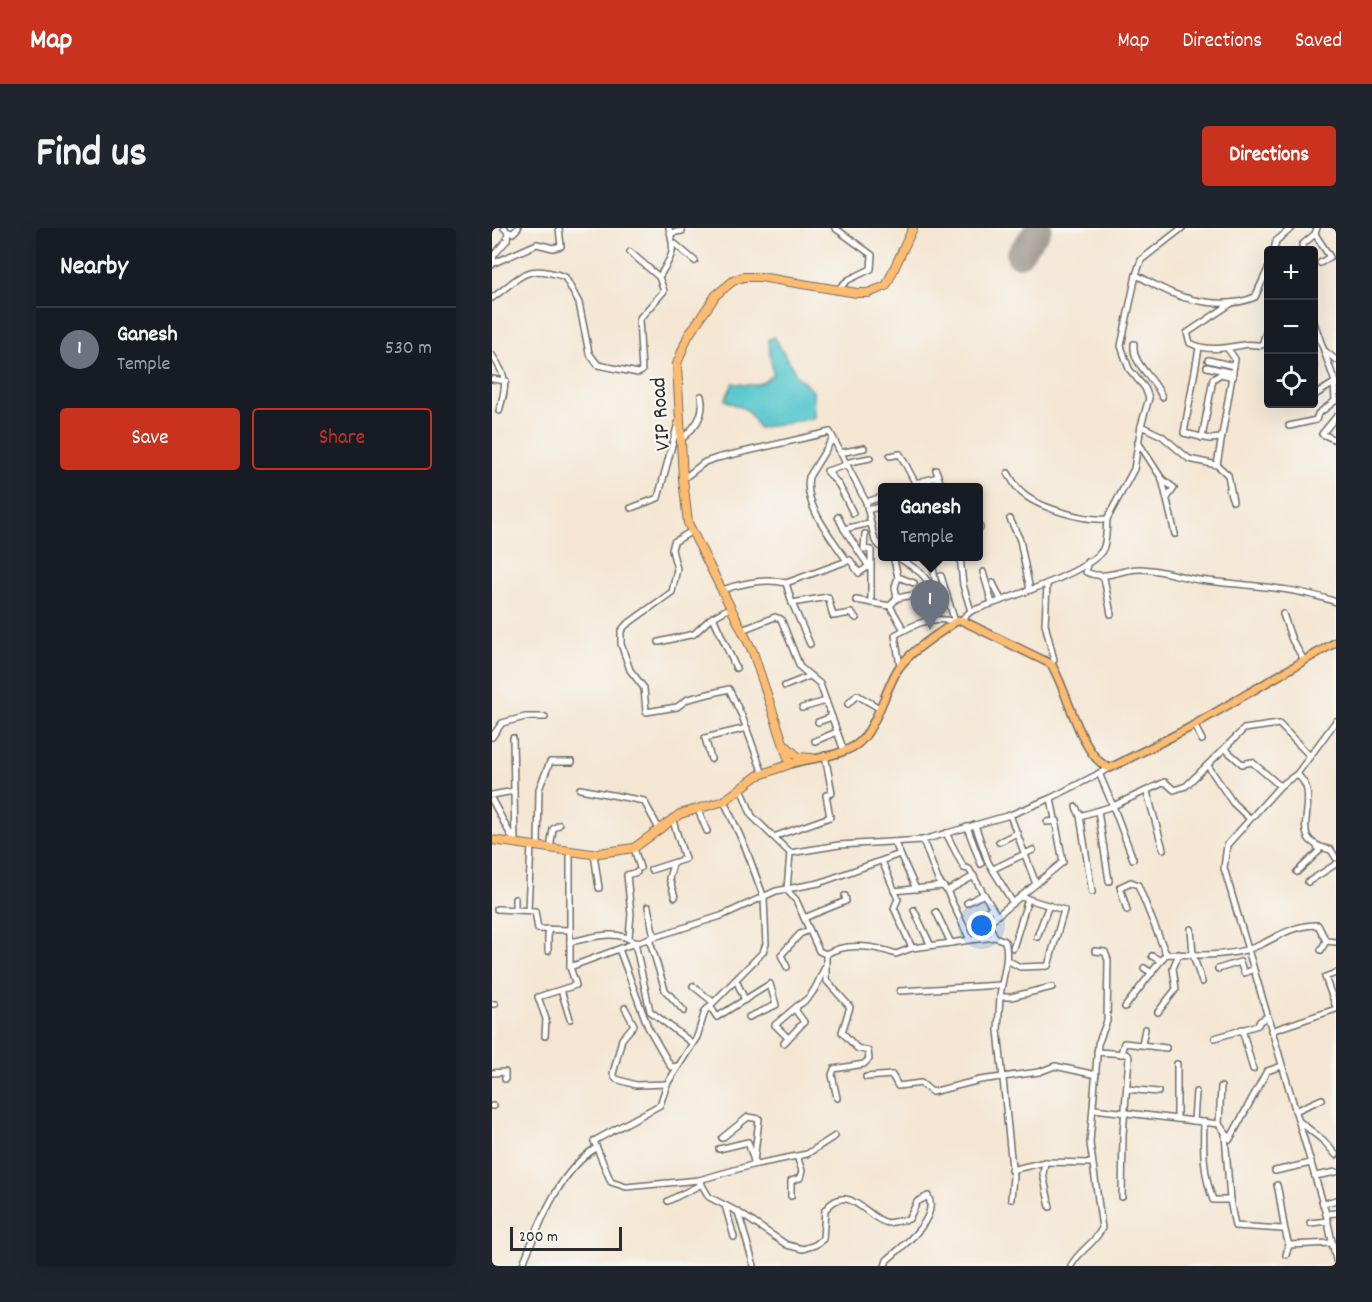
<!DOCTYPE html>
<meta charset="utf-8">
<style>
:root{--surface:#171b24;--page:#20242c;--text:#f1f3f6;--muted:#9ea1a6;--line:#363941;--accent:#c8321e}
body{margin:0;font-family:Dekko,sans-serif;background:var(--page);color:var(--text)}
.controls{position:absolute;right:18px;top:18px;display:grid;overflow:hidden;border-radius:6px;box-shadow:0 6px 24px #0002}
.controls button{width:54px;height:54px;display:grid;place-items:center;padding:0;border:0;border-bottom:2px solid var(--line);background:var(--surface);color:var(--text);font:30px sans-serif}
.scale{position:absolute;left:18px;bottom:15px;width:112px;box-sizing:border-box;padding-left:6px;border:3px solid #2b2b2b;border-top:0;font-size:16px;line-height:21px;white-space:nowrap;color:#2b2b2b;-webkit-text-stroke:4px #f6f6f2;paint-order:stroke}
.you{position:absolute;left:490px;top:698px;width:21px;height:21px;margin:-15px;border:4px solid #fff;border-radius:50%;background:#1a73e8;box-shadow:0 0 0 9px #1a73e833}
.badge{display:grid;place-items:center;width:39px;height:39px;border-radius:50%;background:var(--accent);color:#fff;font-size:20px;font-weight:700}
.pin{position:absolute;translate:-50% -50px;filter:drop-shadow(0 2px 3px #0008)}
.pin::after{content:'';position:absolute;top:32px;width:21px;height:18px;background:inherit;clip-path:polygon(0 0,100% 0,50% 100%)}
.popup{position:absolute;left:386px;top:255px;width:105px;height:78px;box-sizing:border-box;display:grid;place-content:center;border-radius:6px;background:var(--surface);filter:drop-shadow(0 2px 4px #0005);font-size:20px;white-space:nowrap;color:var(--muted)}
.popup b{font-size:22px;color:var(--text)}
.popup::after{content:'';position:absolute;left:50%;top:100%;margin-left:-12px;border:12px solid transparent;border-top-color:var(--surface)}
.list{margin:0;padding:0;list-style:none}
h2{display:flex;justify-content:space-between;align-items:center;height:78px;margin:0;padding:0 24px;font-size:26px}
h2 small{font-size:20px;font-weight:400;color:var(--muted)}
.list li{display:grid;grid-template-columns:39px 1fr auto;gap:18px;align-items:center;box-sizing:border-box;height:84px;padding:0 24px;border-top:2px solid var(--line)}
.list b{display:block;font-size:22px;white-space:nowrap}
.list p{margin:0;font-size:20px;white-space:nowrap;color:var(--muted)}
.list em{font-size:20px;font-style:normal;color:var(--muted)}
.actions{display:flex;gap:12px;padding:18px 24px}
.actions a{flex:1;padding:14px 0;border:2px solid var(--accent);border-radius:6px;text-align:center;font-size:21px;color:var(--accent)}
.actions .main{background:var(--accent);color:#fff}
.icon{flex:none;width:33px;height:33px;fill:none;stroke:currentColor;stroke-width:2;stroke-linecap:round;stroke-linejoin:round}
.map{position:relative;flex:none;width:844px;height:1038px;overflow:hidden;border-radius:6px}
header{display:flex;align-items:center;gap:36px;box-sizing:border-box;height:84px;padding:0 30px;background:var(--accent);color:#fff}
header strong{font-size:28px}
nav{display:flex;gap:33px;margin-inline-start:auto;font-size:21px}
.intro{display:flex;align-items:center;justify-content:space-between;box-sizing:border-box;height:144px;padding:0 36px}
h1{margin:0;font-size:42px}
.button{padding:15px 27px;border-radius:6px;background:var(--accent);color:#fff;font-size:21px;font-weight:700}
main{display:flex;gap:36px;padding:0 36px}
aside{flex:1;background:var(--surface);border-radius:6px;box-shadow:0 6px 24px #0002}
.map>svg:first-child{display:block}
.water{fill:#5bc9cf;stroke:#437a7d;stroke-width:1.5}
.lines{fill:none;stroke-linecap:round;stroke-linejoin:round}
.runway{stroke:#90887e;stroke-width:26}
.minor-casing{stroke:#716c65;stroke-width:8}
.major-casing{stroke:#716c65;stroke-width:10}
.highway-casing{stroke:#716c65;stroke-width:10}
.minor{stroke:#fff;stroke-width:5}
.major{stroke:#fdbc6f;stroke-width:7}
.highway{stroke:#fdbc6f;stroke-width:8}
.labels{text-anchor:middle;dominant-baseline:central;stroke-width:4.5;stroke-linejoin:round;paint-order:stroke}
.street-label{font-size:22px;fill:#2b2b2b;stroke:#f6f6f2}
</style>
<header>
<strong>Map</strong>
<nav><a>Map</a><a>Directions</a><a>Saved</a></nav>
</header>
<div class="intro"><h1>Find us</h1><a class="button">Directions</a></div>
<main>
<aside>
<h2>Nearby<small></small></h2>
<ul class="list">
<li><span class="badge" style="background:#6b7280">1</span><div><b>Ganesh</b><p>Temple</p></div><em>530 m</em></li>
</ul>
<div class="actions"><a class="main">Save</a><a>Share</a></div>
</aside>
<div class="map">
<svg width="844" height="1038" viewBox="0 0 844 1038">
<rect width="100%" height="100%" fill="#f6f6f2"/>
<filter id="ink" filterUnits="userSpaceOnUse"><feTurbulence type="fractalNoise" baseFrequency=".0167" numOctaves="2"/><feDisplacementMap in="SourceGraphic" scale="12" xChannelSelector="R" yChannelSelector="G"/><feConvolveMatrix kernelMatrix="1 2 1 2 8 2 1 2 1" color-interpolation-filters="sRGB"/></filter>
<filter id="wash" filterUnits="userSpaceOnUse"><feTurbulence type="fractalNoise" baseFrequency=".008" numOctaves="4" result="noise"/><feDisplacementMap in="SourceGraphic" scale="24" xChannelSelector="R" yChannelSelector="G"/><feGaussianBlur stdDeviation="1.35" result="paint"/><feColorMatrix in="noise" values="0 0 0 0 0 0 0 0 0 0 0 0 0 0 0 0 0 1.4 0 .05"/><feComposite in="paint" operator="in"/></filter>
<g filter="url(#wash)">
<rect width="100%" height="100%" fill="#f4e6d2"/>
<path class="water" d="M282,109L305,148L321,163L322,190L267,200L255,182L233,172L241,155C258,158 268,160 281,146L276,112Z"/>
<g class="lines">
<path class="runway" d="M527,27L547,0"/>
</g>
</g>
<g filter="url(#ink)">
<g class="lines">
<g class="minor-casing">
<g id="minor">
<path d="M343,0L380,27L379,41L356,52L345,62"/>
<path d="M16,4L21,5L26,0"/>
<path d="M179,5L190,3"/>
<path d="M823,6L838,29L828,35"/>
<path d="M182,15L203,33"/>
<path d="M811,20L810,17L823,6L825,0"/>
<path d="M782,22L784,13L800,0"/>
<path d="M138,24L167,49"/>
<path d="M2,35L45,16L61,20L69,18L67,0"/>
<path d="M0,37L2,27L15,12L16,4L12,0"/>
<path d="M644,47C653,51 660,56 669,60C695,74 736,81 763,69L776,41"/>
<path d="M0,70C31,48 33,35 73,49L87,75L97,125L106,137L146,145L150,143L147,91L172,63L167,49C180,28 184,25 177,0"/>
<path d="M740,75L695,105L698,115C716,124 732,120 751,117C757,115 764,118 770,117L776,98"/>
<path d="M822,94L844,157"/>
<path d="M642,116C640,138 663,149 670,169"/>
<path d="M707,120L692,205L718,211L729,210"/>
<path d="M833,123L844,132"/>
<path d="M0,127C16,150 15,156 7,183"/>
<path d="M716,132L742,138"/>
<path d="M822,136V152"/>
<path d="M715,139L741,145"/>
<path d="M0,151L14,153"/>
<path d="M844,189L830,206L844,212"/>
<path d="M649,198L670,208L697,231L725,237L736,247L741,273L737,262"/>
<path d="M797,198L824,192L826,186L843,173L842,155L823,167"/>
<path d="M341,210L317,249C311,278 341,311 355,333"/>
<path d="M710,210L721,151L729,146L741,149"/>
<path d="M189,212C202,200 214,188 209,168"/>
<path d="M646,214L670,251L683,306"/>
<path d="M348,225L372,220"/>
<path d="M398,228L408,226L426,260"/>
<path d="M353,235L378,230"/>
<path d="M354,237L335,243L347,257L361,285"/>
<path d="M725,237L743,131L736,121"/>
<path d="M444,242L450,260"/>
<path d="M516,245C520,252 524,260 530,265C547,280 593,293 615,291L642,241L649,198L657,170L653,160L637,141L629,118L644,47L649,32L690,0"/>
<path d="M191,251L213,234L225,230L338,204L374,274L383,313L390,320"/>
<path d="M670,251L682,260L675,270"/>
<path d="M423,255L446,249"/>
<path d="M374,274L390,269"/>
<path d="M139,280L166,270L186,195"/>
<path d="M376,282L390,278"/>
<path d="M346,289L352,301L378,295"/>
<path d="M518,291L528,312L538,362"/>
<path d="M486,293L488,300L486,301"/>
<path d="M352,301L378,340"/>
<path d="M200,303L182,314L180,322L185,341L180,364L134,397L129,403V416L138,442L152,460L154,484L185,479L196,471L237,461L250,488L271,546"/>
<path d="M373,306L372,321L379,322V375"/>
<path d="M404,328C418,338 436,345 439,363"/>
<path d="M444,328L440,335L445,362"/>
<path d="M468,328L471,357L479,383"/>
<path d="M595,334L594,344C613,353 628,341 648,341C668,341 687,349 707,352C753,358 800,358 844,374"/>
<path d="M491,344L500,375"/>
<path d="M449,348L463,394"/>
<path d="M608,348L612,350L619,386"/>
<path d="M406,349L422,355"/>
<path d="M294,355L300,375L336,369L341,388L359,385L364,390"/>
<path d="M501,355L509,372"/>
<path d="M555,357L553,396L562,432L559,436"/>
<path d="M230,362C251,355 273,350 294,355L358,332L367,345L377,338"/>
<path d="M405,370L452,361"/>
<path d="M364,372L398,378L412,402"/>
<path d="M300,375L318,416"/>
<path d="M398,378L405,370L403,359L406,349L401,328"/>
<path d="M791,386L800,412L812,432"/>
<path d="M221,389L244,440"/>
<path d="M469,392L479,383C507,373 594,346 610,323C615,316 614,300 615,291"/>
<path d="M250,402L283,389L289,391L308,439L328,456L352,523"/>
<path d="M167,414L202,406L218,391L239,379"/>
<path d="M408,438L403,407C423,396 440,387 463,394"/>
<path d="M293,458L318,448"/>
<path d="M356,476L365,467L387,480"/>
<path d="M310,480L334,473"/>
<path d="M844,493L805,546L788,558L735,617L732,640L834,986L844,1032"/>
<path d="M326,494L340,489"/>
<path d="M702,496L710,512"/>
<path d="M0,509L10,495L33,489H53"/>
<path d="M21,510L23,616"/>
<path d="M323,513L345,504"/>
<path d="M733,521L750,536L760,534L788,558"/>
<path d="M219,531L213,510L255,500"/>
<path d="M716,538L741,575L757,590"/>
<path d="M805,546C809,550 814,556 815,562C820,590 798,613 839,622L844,630"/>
<path d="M249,560L260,588L298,625L295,662L304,672L327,723L334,726V752L358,779L350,804L365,820L376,823L377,831L372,836L342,841L340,847L345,870"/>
<path d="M88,561L152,573L167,601"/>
<path d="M655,564L671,621"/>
<path d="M0,567L22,563"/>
<path d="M0,572L23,615"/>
<path d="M232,573L254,621L272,670L274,716L271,724L213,783L205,809L175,856L168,877L102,913L119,954L134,959L207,952L217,969L246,984L295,1017L311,1021L323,1017L331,1011L333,982C357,952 374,991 396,995L417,991L425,974L436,968C448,990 410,1019 395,1032L393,1038"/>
<path d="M584,579L588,588"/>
<path d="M206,582L215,603"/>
<path d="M606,583L617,653"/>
<path d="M518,587L544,656"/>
<path d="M555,594L565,593"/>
<path d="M483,597L496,634L521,675"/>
<path d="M475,599L489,636"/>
<path d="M454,605L472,640L477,641L505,688"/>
<path d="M284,608L338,589L334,567L340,565L333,527"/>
<path d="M431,612L446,652L455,663"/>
<path d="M507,614L525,605"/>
<path d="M46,618L47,561L58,534H80"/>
<path d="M142,620L148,640"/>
<path d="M58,621L61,601L67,597"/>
<path d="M78,625V714C98,710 126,700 143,715L229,688L284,663L327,655L408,626L403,615"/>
<path d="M298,625L347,617L431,612L518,587L559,570"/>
<path d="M102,626L107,660"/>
<path d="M408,626L424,661"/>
<path d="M641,631L621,578L673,554L682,562L694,558L752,501L787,496L818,528"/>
<path d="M181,636L177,650L183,669"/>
<path d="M501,641L541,622"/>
<path d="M159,642L193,631L180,590"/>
<path d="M805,644L827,623L825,618"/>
<path d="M816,654L844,636"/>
<path d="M402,663L451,658"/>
<path d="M600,664L588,588L621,578L607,545"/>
<path d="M23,671V682"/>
<path d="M475,675L492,666"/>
<path d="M156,679L162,709"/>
<path d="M5,681L43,683L46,701L78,702"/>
<path d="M36,682L39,617"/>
<path d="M422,682L438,716"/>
<path d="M635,682L628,659L639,654L646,657L674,726"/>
<path d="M487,688L500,680"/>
<path d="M312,690L354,673L353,668"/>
<path d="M699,701L701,727L710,754"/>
<path d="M137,709L139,686L135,647L145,644"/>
<path d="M503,709L513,713C518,730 510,750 508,769H519L560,759"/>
<path d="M545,709L557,677"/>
<path d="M157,710L173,762L192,783"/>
<path d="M478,712L503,709L496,695L571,634L559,570L618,540"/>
<path d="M78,714V739L143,715L158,783L200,815"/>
<path d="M459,715L478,712L455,663L482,648"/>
<path d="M420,720L459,715L444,684"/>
<path d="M521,720L536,671"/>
<path d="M127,721L156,799L179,839L186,838"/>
<path d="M829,722L834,713"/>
<path d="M56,723V701"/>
<path d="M334,726C354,714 383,718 404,726L420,720L402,680L406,671L390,633"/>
<path d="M660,728L669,733"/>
<path d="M515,732L528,739L556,738L572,682L529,669"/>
<path d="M295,739L289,727L308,706L317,702"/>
<path d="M652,740L660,745"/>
<path d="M726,741L748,734L752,745L760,742"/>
<path d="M844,745L833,749L844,779"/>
<path d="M244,752L253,772"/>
<path d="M201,758L221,774"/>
<path d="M69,762L78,791"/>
<path d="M408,763L509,757"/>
<path d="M508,769L506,802L521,949L519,971"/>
<path d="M0,776H3"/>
<path d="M218,778L225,789L278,756L284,777L257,789"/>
<path d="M633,779L674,726C705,727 741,730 770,716C790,706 803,697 826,697L834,713L844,714"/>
<path d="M133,780L142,797L130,811L121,846L124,851L144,857L175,856"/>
<path d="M666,784L684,761L681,740L687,726"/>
<path d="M750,801L761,841"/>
<path d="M779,803L844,781"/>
<path d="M53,808L54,791L46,769L84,757L78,739"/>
<path d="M296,810L283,797L304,779"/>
<path d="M723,810L766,797L768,793L775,789"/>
<path d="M292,815L312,794L304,783L305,778C322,769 325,756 333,739"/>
<path d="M650,816L653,801"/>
<path d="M605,824L634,826L637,829L631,906L630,969"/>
<path d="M629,826L632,815L674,820"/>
<path d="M0,845L13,844V851"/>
<path d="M374,849L400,847L406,858L429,855L440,864L488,852L547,844L563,838L604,847"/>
<path d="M635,861L666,864"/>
<path d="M0,878H1"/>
<path d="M602,881L727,896L738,911L775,843L790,838"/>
<path d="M803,883L830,871"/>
<path d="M685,891V836"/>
<path d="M702,893L704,864"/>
<path d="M712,894C711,920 711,946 721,972H738"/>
<path d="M808,894L832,913L844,927"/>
<path d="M727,896L729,859"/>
<path d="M733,907L738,972L743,998L791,1001"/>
<path d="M230,910L256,889L267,891L262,934"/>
<path d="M227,921L256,914L262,933"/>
<path d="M553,934L551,946L558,979"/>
<path d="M519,942L553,934L599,935"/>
<path d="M783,943L819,935"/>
<path d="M823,948L844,944"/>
<path d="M207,952L260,937L315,926L343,908"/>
<path d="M785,957C790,977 790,997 797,1017L841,1015"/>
<path d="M299,968V953L308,950L310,943L305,928"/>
<path d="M176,973L210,956"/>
<path d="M831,976L844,972"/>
<path d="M233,977L242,1009"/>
<path d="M246,984L262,1038"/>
<path d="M834,986L844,985"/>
<path d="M818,995L836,993"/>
<path d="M794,1027L797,1017"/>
<path d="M30,1038C47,997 66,944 104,920"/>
<path d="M579,1038C587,1022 603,1016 610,1000L598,915L606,816L615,793L616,732L613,724L603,723"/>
</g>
</g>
<g class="major-casing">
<path id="major" d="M298,536C319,530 346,529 364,517C382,506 394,460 406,441C419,422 445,407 463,394L469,392L559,436C575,460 589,531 618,540L695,501L844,414"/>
</g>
<g class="highway-casing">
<g id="highway">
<path d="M293,517L306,529L320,530"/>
<path d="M0,612L100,626L142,620L188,586L232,573L265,548L298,536L261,424L196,295L191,251L185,136L196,108L224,67L241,53L251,49H268L365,65H376L394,58L421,0"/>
</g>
</g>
<use href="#minor" class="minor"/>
<use href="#major" class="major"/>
<use href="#highway" class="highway"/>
</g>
</g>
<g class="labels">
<g class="street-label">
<text transform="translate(170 186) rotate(-94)">VIP Road</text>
</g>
</g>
</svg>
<div class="controls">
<button>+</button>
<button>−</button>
<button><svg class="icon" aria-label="locate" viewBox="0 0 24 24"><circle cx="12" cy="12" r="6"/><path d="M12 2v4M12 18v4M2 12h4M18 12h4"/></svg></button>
</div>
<div class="scale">200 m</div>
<div class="you"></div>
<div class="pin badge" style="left:438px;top:402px;background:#6b7280">1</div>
<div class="popup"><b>Ganesh</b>Temple</div>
</div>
</main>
